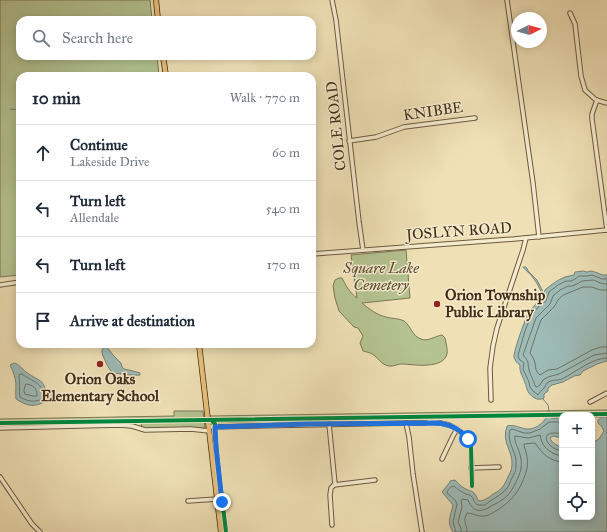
<!DOCTYPE html>
<meta charset="utf-8">
<style>
:root{--surface:#fff;--page:#f2f2f3;--text:#1f2937;--muted:#747a83;--line:#e0e1e3}
body{margin:0;font-family:"IM FELL Great Primer",serif;background:var(--page);color:var(--text)}
.controls{position:absolute;right:12px;bottom:12px;display:grid;overflow:hidden;border-radius:8px;box-shadow:0 2px 10px #0003}
.controls button{width:36px;height:36px;display:grid;place-items:center;padding:0;border:0;border-bottom:1px solid var(--line);background:var(--surface);color:var(--text);font:20px sans-serif}
.compass{position:absolute;left:511px;top:12px;width:36px;height:36px;border-radius:50%;background:var(--surface);box-shadow:0 2px 10px #0003;rotate:85deg}
.stop{position:absolute;width:12px;height:12px;margin:-9px;border:3px solid #1a73e8;border-radius:50%;background:#fff}
.stop.end{background:#1a73e8;border-color:#fff;box-shadow:0 1px 4px #0008}
.list{margin:0;padding:0;list-style:none}
h2{display:flex;justify-content:space-between;align-items:center;height:52px;margin:0;padding:0 16px;font-size:17px}
h2 small{font-size:13px;font-weight:400;color:var(--muted)}
.list li{display:grid;grid-template-columns:26px 1fr auto;gap:12px;align-items:center;box-sizing:border-box;height:56px;padding:0 16px;border-top:1px solid var(--line)}
.list b{display:block;font-size:15px;white-space:nowrap}
.list p{margin:0;font-size:13px;white-space:nowrap;color:var(--muted)}
.list em{font-size:13px;font-style:normal;color:var(--muted)}
.icon{flex:none;width:22px;height:22px;fill:none;stroke:currentColor;stroke-width:2;stroke-linecap:round;stroke-linejoin:round}
.map{position:relative;flex:none;width:607px;height:532px;overflow:hidden}
.search{position:absolute;background:var(--surface);box-shadow:0 2px 10px #0003;left:16px;top:16px;width:300px;height:44px;display:flex;align-items:center;gap:10px;box-sizing:border-box;padding:0 14px;border-radius:12px;color:var(--muted);font-size:15px}
.panel{position:absolute;background:var(--surface);box-shadow:0 2px 10px #0003;left:16px;top:72px;width:300px;height:276px;border-radius:12px}
.map>svg:first-child{display:block}
.green{fill:#b4c391;stroke:#7a7854}
.water{fill:#9dbbb7;stroke:#788277}
.lines{fill:none;stroke-linecap:round;stroke-linejoin:round}
.shore{stroke:#6f7466;stroke-width:1}
.stream{stroke:#788277;stroke-width:1}
.minor-casing{stroke:#6c5a3e;stroke-width:5.5}
.major-casing{stroke:#412d16;stroke-width:6}
.minor{stroke:#f5ebcf;stroke-width:3.5}
.major{stroke:#e8c07a;stroke-width:4.5}
.cycleway-casing{stroke:#f5ebcf;stroke-width:6}
.cycleway{stroke:#00873e;stroke-width:4}
.route{stroke:#1a73e8;stroke-width:5}
.poi-dot{fill:#8f2418;stroke:#f5ebcf;stroke-width:1.5}
.labels{text-anchor:middle;dominant-baseline:central;stroke-width:3;stroke-linejoin:round;paint-order:stroke}
.street-label{font-size:15px;fill:#412d16;stroke:#f5ebcf}
.park-label{font-size:15px;font-style:italic;fill:#584b2f;stroke:#f5ebcf}
.poi-label{font-size:15px;font-weight:bold;fill:#412d16;stroke:#f5ebcf;text-anchor:start}
</style>
<div class="map">
<svg width="607" height="532" viewBox="0 0 607 532">
<rect width="100%" height="100%" fill="#efe0b5"/>
<filter id="stains"><feTurbulence type="fractalNoise" baseFrequency=".005" numOctaves="4"/><feColorMatrix values="0 0 0 0 .2 0 0 0 0 .09 0 0 0 0 .02 0 0 0 .5 -.17"/></filter>
<radialGradient id="worn" r=".72"><stop offset=".6" stop-color="#630" stop-opacity="0"/><stop offset="1" stop-color="#630" stop-opacity=".3"/></radialGradient>
<g class="green">
<path d="M0,0H150L152,20H20V56H157L159,76H20V275L0,277Z"/>
<path d="M406,250L410,298L362,303C369,309 377,315 386,317C392,319 399,318 404,321C411,326 412,336 421,339C428,342 435,336 442,335L445,338C446,343 448,350 447,354C443,369 416,365 404,364C398,363 394,367 389,366C381,365 378,357 372,354C369,352 366,352 363,351L360,343L363,336L358,328L354,327L339,311L335,298L333,286L335,280L339,278H342C346,286 350,293 357,298L351,255Z"/>
<path d="M607,410V417H592V415H562V417L326,420L210,423V416Z"/>
<path d="M174,411H203L205,428L142,429L141,423L0,425V419L174,416Z"/>
</g>
<g class="water">
<path d="M523,267H526L529,272L537,280L544,294L545,290C551,285 557,280 565,277C568,276 571,276 574,275L575,272L583,271L587,272L592,271L603,275H607V361L597,364L583,371L580,375L574,376L563,382L552,385L548,388V391L544,394V398C538,402 529,396 527,389C525,384 527,388 525,383C523,376 519,372 520,365C517,363 515,361 514,357C513,353 526,316 529,312C532,308 535,306 537,302L539,301L543,298C541,289 536,281 530,274C527,271 525,270 523,267Z"/>
<path d="M104,346H106L113,355L121,363L122,367L124,369L133,371L140,373V375C135,376 116,374 112,372C109,370 102,355 102,352C102,349 103,348 104,346Z"/>
<path d="M14,363C19,364 22,369 26,372C41,383 46,378 46,401C34,408 27,406 16,399C15,392 17,385 15,378C14,374 12,369 10,365Z"/>
<path d="M549,411L550,412L549,417L552,418H562V438L553,436L550,438C552,443 557,446 562,447V517H592V443L599,439L604,431L602,427L598,423V420L602,417H607V532H453C446,521 451,516 453,505L442,492L450,482V481L455,480C459,485 463,488 468,490C473,493 469,489 474,493C476,495 477,499 479,501C485,501 490,496 495,493C501,490 504,486 507,479C509,474 512,471 512,465C513,450 501,443 507,426C513,424 520,428 526,429C535,430 544,423 547,416L546,413Z"/>
</g>
<g class="lines">
<g class="shore">
<path d="M607,279H602L592,275L587,276H579L575,279L571,281H566L558,285L549,292L546,301L540,305L531,316L525,331L518,355L519,359L524,363L523,369L529,382L530,387L533,391L538,395C539,393 542,390 544,388C545,387 546,384 547,383C552,379 557,381 562,379C576,372 592,358 607,358"/>
<path d="M607,284C599,284 598,281 593,280C589,280 586,281 582,281L577,284L572,286H568L560,290L553,296L550,304L536,318L523,355C530,363 527,361 529,370C530,375 534,380 535,386L537,387L540,385L543,380L548,377L559,374L594,355L607,353"/>
<path d="M607,290H600L592,287H583L563,295L558,300L554,307L541,320L536,334L530,353C532,356 534,359 535,363C536,368 535,371 540,375L548,370L557,369L592,350L601,347H607"/>
<path d="M20,374H22C32,382 45,382 42,399C34,403 27,401 20,397C19,390 20,383 19,376Z"/>
<path d="M26,384C32,384 38,389 37,396H33L25,394L24,391Z"/>
<path d="M562,434C536,428 546,449 562,451"/>
<path d="M456,532L453,522L457,504L455,500L447,493C447,490 451,486 454,486C457,489 460,491 464,493C467,495 470,494 472,497C475,501 474,505 480,505C484,506 486,504 489,502C496,497 503,494 508,487C510,484 510,481 512,478C514,474 516,471 516,466C518,453 506,443 510,430L512,429L524,433H530L540,429L549,422H562"/>
<path d="M461,532V528L458,522L462,507L461,501L462,499L468,500C474,514 482,512 493,505C498,503 504,499 508,495C513,489 519,477 521,469C522,463 521,457 519,451C517,446 514,441 515,436L528,438L540,435C541,438 541,441 543,444C547,451 555,455 562,456"/>
<path d="M467,532C467,523 462,522 467,513C473,513 478,517 485,516C489,515 492,513 496,511C507,504 515,497 521,485C528,469 530,463 524,446V444L535,443C542,453 549,461 562,462"/>
</g>
<g class="stream">
<path d="M10,109L20,110"/>
<path d="M543,399L548,405L549,411"/>
</g>
<g class="minor-casing">
<g id="minor">
<path d="M332,0L336,20L359,222L363,250"/>
<path d="M507,0L533,183L539,237"/>
<path d="M570,13L575,24L581,76L585,90L596,100L607,103"/>
<path d="M597,100L592,114V119L607,230"/>
<path d="M349,141L376,137L404,127L475,118"/>
<path d="M312,254L514,239L607,230"/>
<path d="M0,285L20,282"/>
<path d="M491,400L490,368L493,346L497,328L523,250L526,238"/>
<path d="M590,402L607,393"/>
<path d="M406,423L409,437L413,474L422,532"/>
<path d="M329,424L335,484L331,488L330,495L332,525"/>
<path d="M209,427L406,423H440L449,425L457,429L464,434L471,444L472,486"/>
<path d="M0,428L120,425L132,426L145,430L191,429L209,431"/>
<path d="M442,459L453,436L457,429"/>
<path d="M471,468L499,467"/>
<path d="M0,477L32,524L40,532"/>
<path d="M334,485L375,480"/>
<path d="M188,501L217,499"/>
</g>
</g>
<g class="major-casing">
<g id="major">
<path d="M156,0L158,20"/>
<path d="M163,56L166,76"/>
<path d="M199,344L221,532"/>
</g>
</g>
<use href="#minor" class="minor"/>
<use href="#major" class="major"/>
<g class="cycleway-casing">
<g id="cycleway">
<path d="M213,422L215,424C216,460 222,496 226,532"/>
<path d="M0,423L607,414"/>
<path d="M429,423C445,423 467,428 471,447L472,486"/>
</g>
</g>
<use href="#cycleway" class="cycleway"/>
</g>
<g class="lines">
<path class="route" d="M222,502L216,447L215,427L308,424L440,423C451,425 461,430 468,439"/>
</g>
<g class="poi-dot">
<circle cx="437" cy="304" r="4"/>
<circle cx="100" cy="364" r="4"/>
</g>
<g class="labels">
<g class="street-label">
<text transform="translate(433 111) rotate(-8)">KNIBBE</text>
<text transform="translate(336 126) rotate(-96)">COLE ROAD</text>
<text transform="translate(459 231) rotate(-4)">JOSLYN ROAD</text>
</g>
<g class="park-label">
<text x="381" y="268">Square Lake<tspan x="381" dy="17">Cemetery</tspan></text>
</g>
<g class="poi-label">
<text x="445" y="295">Orion Township<tspan x="445" dy="17">Public Library</tspan></text>
<text x="100" y="379" text-anchor="middle">Orion Oaks<tspan x="100" dy="17">Elementary School</tspan></text>
</g>
</g>
<rect width="100%" height="100%" filter="url(#stains)"/>
<rect width="100%" height="100%" fill="url(#worn)"/>
</svg>
<div class="controls">
<button>+</button>
<button>−</button>
<button><svg class="icon" aria-label="locate" viewBox="0 0 24 24"><circle cx="12" cy="12" r="6"/><path d="M12 2v4M12 18v4M2 12h4M18 12h4"/></svg></button>
</div>
<svg class="compass" viewBox="-18 -18 36 36"><path d="M0-13l5 13h-10z" fill="#e53935"/><path d="M0 13l5-13h-10z" fill="#747a83"/></svg>
<div class="stop" style="left:468px;top:439px"></div>
<div class="stop end" style="left:222px;top:502px"></div>
<div class="search"><svg class="icon" aria-label="search" viewBox="0 0 24 24"><circle cx="10" cy="10" r="6"/><path d="M15 15l6 6"/></svg>Search here</div>
<section class="panel">
<h2>10 min<small>Walk · 770 m</small></h2>
<ul class="list">
<li><svg class="icon" aria-label="ahead" viewBox="0 0 24 24"><path d="M12 20V5M6 11l6-6 6 6"/></svg><div><b>Continue</b><p>Lakeside Drive</p></div><em>60 m</em></li>
<li><svg class="icon" aria-label="left" viewBox="0 0 24 24"><path d="M17 20v-9H6M10 6l-5 5 5 5"/></svg><div><b>Turn left</b><p>Allendale</p></div><em>540 m</em></li>
<li><svg class="icon" aria-label="left" viewBox="0 0 24 24"><path d="M17 20v-9H6M10 6l-5 5 5 5"/></svg><div><b>Turn left</b></div><em>170 m</em></li>
<li><svg class="icon" aria-label="arrive" viewBox="0 0 24 24"><path d="M6 21V4h12l-3 4 3 4H6"/></svg><div><b>Arrive at destination</b></div></li>
</ul>
</section>
</div>
